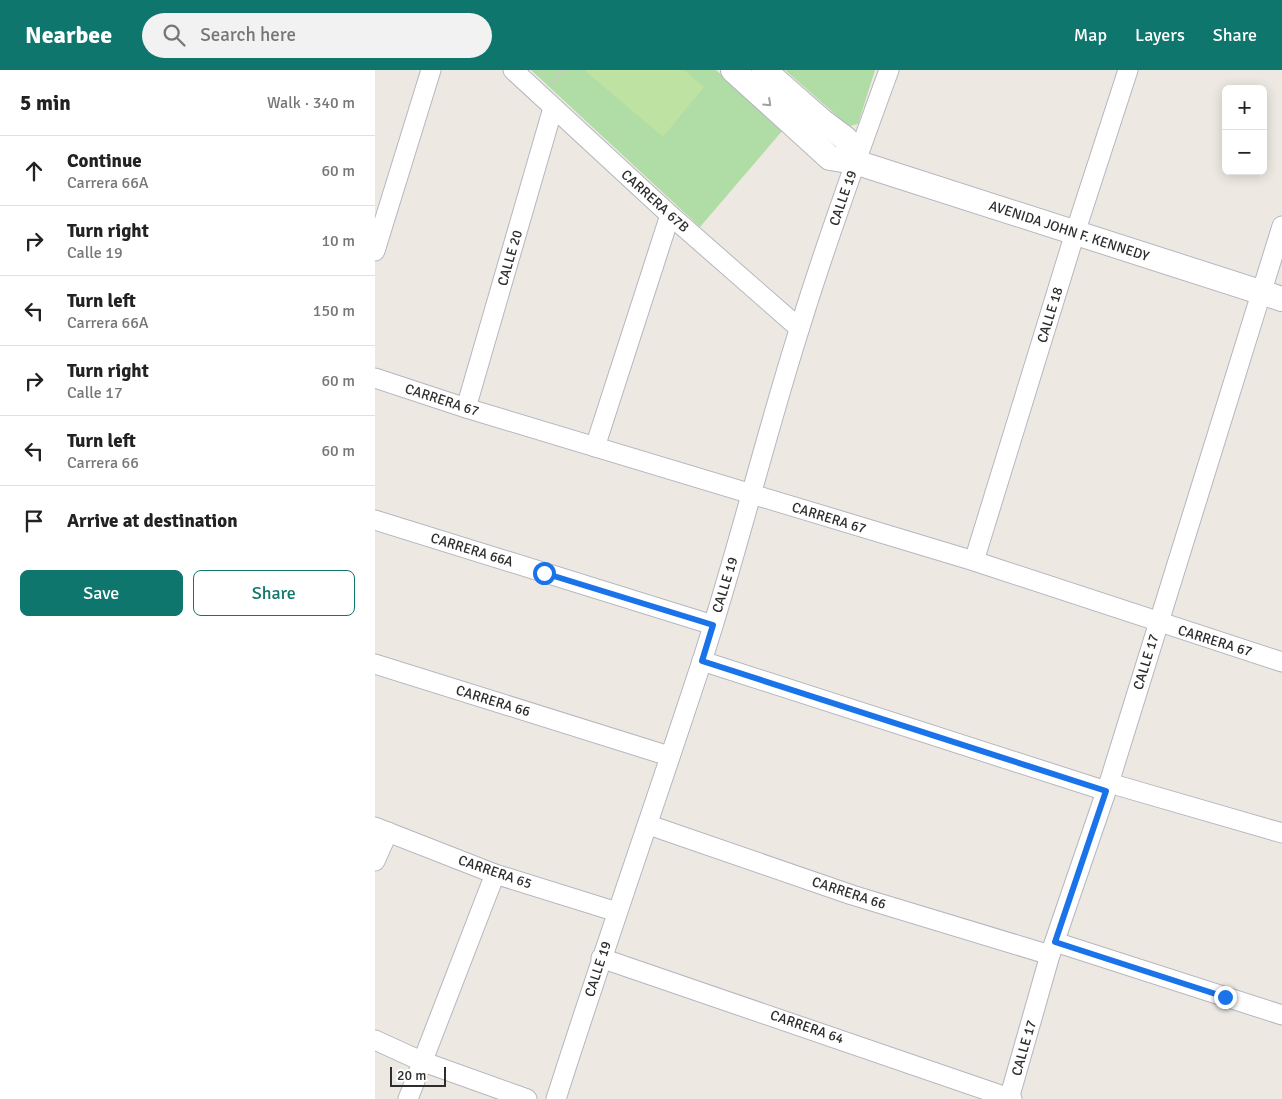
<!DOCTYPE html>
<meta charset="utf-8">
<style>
:root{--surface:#fff;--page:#f2f2f2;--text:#222;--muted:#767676;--line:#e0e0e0;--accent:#0f766e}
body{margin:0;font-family:Signika,sans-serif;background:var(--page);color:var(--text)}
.controls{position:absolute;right:15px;top:15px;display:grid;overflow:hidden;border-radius:8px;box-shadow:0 2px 12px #0003}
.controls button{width:45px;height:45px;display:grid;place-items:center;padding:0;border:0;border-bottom:1px solid var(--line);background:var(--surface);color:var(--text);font:25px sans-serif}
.scale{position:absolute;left:15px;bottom:12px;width:56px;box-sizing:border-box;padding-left:5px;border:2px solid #2d2d2d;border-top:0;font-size:14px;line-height:18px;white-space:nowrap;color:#2d2d2d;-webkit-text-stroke:4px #fff;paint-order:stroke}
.stop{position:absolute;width:15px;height:15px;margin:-11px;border:4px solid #1a73e8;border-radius:50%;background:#fff}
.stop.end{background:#1a73e8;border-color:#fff;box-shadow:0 1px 5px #0008}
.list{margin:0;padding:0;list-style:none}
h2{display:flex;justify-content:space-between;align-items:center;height:65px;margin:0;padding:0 20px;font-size:21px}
h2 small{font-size:16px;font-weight:400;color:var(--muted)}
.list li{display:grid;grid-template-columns:32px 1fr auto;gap:15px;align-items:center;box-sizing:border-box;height:70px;padding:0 20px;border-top:1px solid var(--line)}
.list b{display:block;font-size:19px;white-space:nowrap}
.list p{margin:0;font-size:16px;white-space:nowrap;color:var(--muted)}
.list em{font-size:16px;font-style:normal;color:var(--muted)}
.actions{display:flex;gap:10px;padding:15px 20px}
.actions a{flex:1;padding:11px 0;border:1px solid var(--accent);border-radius:8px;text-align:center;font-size:18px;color:var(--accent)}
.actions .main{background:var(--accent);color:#fff}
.icon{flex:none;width:28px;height:28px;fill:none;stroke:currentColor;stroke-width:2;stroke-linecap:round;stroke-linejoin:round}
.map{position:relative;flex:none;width:907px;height:1029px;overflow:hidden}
header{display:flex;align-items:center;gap:30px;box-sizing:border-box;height:70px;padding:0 25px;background:var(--accent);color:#fff}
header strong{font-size:24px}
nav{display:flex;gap:28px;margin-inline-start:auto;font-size:18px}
.search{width:350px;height:45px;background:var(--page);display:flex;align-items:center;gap:12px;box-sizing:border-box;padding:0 18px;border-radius:28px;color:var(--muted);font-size:19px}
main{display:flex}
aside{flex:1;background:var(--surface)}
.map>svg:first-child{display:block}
.green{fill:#b0dca5}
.pitch{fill:#bee2a2}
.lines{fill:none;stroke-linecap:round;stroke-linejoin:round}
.minor-casing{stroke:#b5b6bf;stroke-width:21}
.tertiary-casing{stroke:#b5b6bf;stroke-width:26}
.path{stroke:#c8c8c8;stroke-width:3;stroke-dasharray:4 2.5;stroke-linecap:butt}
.minor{stroke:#fff;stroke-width:19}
.tertiary{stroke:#fff;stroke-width:24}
.oneway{stroke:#a0a0a0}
.route{stroke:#1a73e8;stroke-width:6}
.labels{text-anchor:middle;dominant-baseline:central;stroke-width:4;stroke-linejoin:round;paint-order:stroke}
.street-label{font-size:14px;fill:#2d2d2d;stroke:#fff}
</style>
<header>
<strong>Nearbee</strong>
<div class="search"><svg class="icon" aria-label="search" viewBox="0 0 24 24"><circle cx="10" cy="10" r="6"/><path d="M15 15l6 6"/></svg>Search here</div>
<nav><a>Map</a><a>Layers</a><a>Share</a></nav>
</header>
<main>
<aside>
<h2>5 min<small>Walk · 340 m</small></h2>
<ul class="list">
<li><svg class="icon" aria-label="ahead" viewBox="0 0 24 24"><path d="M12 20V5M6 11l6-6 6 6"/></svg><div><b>Continue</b><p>Carrera 66A</p></div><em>60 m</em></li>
<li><svg class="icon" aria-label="right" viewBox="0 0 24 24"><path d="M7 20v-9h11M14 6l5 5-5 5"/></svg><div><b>Turn right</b><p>Calle 19</p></div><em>10 m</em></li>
<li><svg class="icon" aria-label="left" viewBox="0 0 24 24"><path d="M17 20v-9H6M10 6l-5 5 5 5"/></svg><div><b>Turn left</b><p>Carrera 66A</p></div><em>150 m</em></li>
<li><svg class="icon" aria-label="right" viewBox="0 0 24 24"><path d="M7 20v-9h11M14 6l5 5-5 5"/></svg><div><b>Turn right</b><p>Calle 17</p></div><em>60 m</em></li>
<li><svg class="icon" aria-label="left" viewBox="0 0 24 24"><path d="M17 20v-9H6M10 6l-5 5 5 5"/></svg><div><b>Turn left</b><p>Carrera 66</p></div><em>60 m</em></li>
<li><svg class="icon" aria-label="arrive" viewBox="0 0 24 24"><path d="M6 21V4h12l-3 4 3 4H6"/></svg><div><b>Arrive at destination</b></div></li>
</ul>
<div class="actions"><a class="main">Save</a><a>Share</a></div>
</aside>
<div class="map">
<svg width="907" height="1029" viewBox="0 0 907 1029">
<rect width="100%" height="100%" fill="#ede9e2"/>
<g class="green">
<path d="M156,0H341L408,60L325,157Z"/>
<path d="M410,0H500L483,54L475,56L469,52Z"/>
</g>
<path class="pitch" d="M209,0H309L329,17L288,67Z"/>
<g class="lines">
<g class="minor-casing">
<g id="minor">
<path d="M138,0L295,145L424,258"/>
<path d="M0,181L56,0"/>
<path d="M0,308L91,338L599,491L907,592"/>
<path d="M91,338L178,38"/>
<path d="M220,377L295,145"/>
<path d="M0,450L338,555"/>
<path d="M599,491L700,163L753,0"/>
<path d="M327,591L731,721"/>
<path d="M0,594L294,686"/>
<path d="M734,713L907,763"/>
<path d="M274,755L477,825L675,885"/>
<path d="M0,757L120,804L242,842"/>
<path d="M0,791L13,762"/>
<path d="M680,872L907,945"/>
<path d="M226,888L637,1029"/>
<path d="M0,970L46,991L152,1029"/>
<path d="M33,1029L120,804"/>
<path d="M181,1029C228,882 279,737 327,591C363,480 390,367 425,257C452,170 483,85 514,0"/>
<path d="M634,1029L675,885L734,713L907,156"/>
</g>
</g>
<g class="tertiary-casing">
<g id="tertiary">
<path d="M358,0L455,88L480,92L907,229"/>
<path d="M389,0L447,51L471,69L480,92"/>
</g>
</g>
<path class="path" d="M178,13L188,0"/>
<use href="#minor" class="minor"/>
<use href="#tertiary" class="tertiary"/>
</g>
<defs><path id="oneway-chevron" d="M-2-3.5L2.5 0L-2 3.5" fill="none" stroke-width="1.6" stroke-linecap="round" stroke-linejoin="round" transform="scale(1.25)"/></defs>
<use class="oneway" href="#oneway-chevron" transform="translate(393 33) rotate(43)"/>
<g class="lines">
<path class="route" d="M169,503L338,555L327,591L731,721L680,872L850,927"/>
</g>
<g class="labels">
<g class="street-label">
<text transform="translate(468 128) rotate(-71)">CALLE 19</text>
<text transform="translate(280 131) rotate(42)">CARRERA 67B</text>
<text transform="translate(694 161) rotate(18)">AVENIDA JOHN F. KENNEDY</text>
<text transform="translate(135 188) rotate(-74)">CALLE 20</text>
<text transform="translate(675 245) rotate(-73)">CALLE 18</text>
<text transform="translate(67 330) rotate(18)">CARRERA 67</text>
<text transform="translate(454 448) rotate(17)">CARRERA 67</text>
<text transform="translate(97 480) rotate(17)">CARRERA 66A</text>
<text transform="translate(350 515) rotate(-73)">CALLE 19</text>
<text transform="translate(840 571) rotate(17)">CARRERA 67</text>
<text transform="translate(771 592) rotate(-73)">CALLE 17</text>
<text transform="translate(118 631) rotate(17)">CARRERA 66</text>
<text transform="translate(120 802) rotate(19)">CARRERA 65</text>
<text transform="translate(474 823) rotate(18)">CARRERA 66</text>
<text transform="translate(223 899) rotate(-72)">CALLE 19</text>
<text transform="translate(432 957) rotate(19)">CARRERA 64</text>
<text transform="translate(649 978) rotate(-74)">CALLE 17</text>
</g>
</g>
</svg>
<div class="controls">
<button>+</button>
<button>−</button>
</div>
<div class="scale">20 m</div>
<div class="stop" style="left:169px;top:503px"></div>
<div class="stop end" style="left:850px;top:927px"></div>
</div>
</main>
